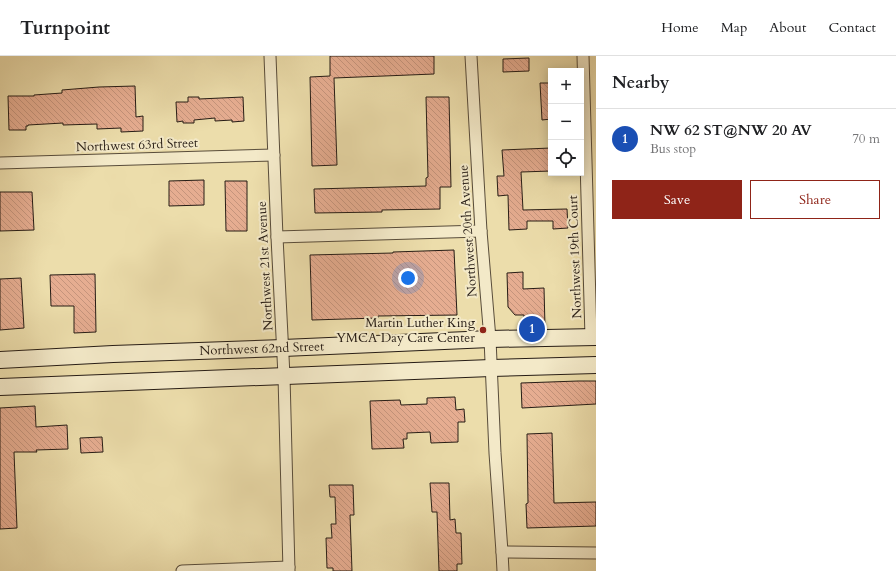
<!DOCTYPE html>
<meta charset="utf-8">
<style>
:root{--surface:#fff;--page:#f2f2f2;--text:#202124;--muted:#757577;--line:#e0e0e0;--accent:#8f2418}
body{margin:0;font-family:Cardo,serif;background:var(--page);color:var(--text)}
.controls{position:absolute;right:12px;top:12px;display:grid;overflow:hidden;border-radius:0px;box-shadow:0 2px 10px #0003}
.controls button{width:36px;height:36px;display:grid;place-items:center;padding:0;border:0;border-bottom:1px solid var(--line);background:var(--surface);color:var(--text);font:20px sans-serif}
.you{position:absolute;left:408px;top:222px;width:14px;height:14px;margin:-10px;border:3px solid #fff;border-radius:50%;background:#1a73e8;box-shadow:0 0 0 6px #1a73e833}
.badge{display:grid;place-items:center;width:26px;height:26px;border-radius:50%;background:var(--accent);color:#fff;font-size:13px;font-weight:700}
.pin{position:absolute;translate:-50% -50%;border:2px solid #fff;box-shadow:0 1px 4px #0006}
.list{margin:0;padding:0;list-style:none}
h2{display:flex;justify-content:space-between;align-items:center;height:52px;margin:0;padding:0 16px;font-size:17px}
h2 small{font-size:13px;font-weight:400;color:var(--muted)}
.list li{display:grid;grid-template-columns:26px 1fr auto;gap:12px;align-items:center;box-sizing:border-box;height:60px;padding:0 16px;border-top:1px solid var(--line)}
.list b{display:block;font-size:15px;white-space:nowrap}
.list p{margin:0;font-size:13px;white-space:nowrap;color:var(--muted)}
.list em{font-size:13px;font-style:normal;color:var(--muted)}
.actions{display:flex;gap:8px;padding:12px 16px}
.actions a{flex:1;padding:9px 0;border:1px solid var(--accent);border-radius:0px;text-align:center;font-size:14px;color:var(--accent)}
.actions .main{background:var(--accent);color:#fff}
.icon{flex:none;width:22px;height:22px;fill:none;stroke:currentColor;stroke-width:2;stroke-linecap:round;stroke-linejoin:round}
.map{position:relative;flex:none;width:596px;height:515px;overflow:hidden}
header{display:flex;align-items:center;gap:24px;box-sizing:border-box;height:56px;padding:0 20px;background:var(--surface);border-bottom:1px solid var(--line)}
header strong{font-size:19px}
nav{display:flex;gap:22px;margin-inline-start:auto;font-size:14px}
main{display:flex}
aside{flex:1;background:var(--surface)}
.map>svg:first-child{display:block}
.building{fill:url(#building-back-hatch);stroke:#261c15}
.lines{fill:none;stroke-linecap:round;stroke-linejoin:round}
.minor-casing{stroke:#584c3a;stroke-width:13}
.secondary-casing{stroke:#261c15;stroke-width:18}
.minor{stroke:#f3e9c8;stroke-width:11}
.secondary{stroke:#f3e9c8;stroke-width:16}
.poi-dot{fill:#8f2418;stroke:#f3e9c8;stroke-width:1.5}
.labels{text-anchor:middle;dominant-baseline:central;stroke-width:4;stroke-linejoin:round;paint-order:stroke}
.street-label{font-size:13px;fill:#261c15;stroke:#f3e9c8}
.poi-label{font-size:13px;fill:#261c15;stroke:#f3e9c8;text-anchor:end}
</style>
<header>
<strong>Turnpoint</strong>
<nav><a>Home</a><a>Map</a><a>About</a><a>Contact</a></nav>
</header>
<main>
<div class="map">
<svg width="596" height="515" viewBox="0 0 596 515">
<defs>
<pattern id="building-back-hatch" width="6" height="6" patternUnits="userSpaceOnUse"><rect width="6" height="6" fill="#e6ad91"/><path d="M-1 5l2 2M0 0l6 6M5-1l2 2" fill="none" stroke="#c5947c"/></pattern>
</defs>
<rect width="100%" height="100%" fill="#ecddab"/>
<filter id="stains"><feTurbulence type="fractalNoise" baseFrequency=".005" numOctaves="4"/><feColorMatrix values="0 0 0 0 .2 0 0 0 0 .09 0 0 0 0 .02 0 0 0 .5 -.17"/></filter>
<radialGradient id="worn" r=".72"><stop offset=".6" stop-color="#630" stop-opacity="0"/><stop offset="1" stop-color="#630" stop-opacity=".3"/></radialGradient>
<g class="building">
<path d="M330,0H434V18L334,22L337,109L312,110L310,21L330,20Z"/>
<path d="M529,2V15L503,16V3Z"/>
<path d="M540,27H551V63L542,64Z"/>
<path d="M135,30L136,61L143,60V75L121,76V72L97,73V68L63,69V67L28,69V70H26V74H9L8,40H34V39L62,37V34L99,31Z"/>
<path d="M188,41H199V43L243,41L244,65L232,66V64L215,65V62L194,64V67H183V65L177,66L176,46H188Z"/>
<path d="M426,41H449L451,131H440V153L382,154V156L315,157L314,133L426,130V122L428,121Z"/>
<path d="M551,92V115L521,116L523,154L567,153L568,172L553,173V165H527V173L509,174L508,139L498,140L497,120H504L502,94Z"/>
<path d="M204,124V149L169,150V125Z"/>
<path d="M225,125H247V175H226Z"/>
<path d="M0,136H32L34,174L0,175Z"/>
<path d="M454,194L457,259L378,260V262L312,264L310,199L393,197V196Z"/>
<path d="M523,216V233L544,232L545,271H524V259H515L508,251L507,217Z"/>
<path d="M95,218L96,276L74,277V250H51L50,219Z"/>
<path d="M21,222L24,272L0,274V223Z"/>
<path d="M578,325H596V348L522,352L521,327Z"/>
<path d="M455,341L456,354L464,353L465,366H458V386L431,387L430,376L407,377V383H403L404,392L372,393L370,345L400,344L401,349L427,348V342Z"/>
<path d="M35,350L36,371L67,369L68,393L36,394L37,396H14L17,472L0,473V352Z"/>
<path d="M552,377L554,447L596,446V470L527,472L526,448L528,447L527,378Z"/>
<path d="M102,381L103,396L81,397L80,382Z"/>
<path d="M430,427H449L450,464L455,463L456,477H461L462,508H457V515H439L437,456H432Z"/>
<path d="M329,429H353L354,459H350L352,515H333V512H327L326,482H332L331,468H336L335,441H330Z"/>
</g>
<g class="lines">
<g class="minor-casing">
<g id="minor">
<path d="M270,0L277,181L284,320L289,515"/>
<path d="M471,0L481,175L490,283L495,397L502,496L503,515"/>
<path d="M583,0L591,281"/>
<path d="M0,107L274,99"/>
<path d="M277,181L481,175"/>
<path d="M502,496L596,497"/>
<path d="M182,515L289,511"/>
</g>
</g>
<g class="secondary-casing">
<g id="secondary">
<path id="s1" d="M0,304L113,298L283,292L490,283L596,281"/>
<path d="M0,331L491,312L596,309"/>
</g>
</g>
<use href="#minor" class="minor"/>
<use href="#secondary" class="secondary"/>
</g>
<circle class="poi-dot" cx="483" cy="274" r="4"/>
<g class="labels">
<g class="street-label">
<text transform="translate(137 89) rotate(-2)">Northwest 63rd Street</text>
<text transform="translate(468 175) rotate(-94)">Northwest 20th Avenue</text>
<text transform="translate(575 201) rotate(-92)">Northwest 19th Court</text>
<text transform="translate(265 210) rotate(-93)">Northwest 21st Avenue</text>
<text stroke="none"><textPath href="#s1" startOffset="262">Northwest 62nd Street</textPath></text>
</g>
<g class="poi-label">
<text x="475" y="267">Martin Luther King<tspan x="475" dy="15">YMCA Day Care Center</tspan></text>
</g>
</g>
<rect width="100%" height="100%" filter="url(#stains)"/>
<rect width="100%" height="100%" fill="url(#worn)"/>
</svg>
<div class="controls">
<button>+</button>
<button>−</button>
<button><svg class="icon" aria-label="locate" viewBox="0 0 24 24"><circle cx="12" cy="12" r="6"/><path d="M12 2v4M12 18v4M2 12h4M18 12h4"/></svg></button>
</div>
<div class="you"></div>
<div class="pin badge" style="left:532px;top:273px;background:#1a4fb4">1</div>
</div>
<aside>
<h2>Nearby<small></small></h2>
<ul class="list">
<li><span class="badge" style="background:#1a4fb4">1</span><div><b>NW 62 ST@NW 20 AV</b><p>Bus stop</p></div><em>70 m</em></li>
</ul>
<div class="actions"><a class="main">Save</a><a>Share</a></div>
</aside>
</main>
